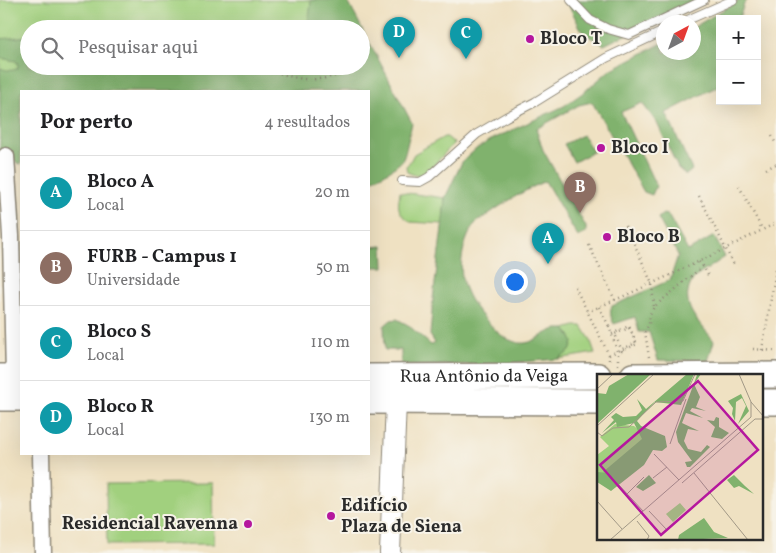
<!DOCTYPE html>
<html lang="pt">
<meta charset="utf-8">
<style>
:root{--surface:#fff;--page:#f2f2f2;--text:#202124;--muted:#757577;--line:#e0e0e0;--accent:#db2777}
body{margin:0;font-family:Vollkorn,serif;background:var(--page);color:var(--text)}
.controls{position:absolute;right:15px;top:15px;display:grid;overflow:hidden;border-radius:0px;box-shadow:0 5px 20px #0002}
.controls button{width:45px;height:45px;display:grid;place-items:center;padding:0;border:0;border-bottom:1px solid var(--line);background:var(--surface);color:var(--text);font:25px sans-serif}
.compass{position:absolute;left:656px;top:15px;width:45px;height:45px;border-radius:50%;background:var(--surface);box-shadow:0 5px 20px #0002;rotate:41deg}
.you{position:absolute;left:514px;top:281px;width:18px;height:18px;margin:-12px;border:4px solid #fff;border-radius:50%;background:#1a73e8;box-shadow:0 0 0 8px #1a73e833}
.badge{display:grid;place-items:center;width:32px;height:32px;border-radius:50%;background:var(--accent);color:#fff;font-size:16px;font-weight:700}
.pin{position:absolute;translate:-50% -41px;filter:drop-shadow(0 1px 2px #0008)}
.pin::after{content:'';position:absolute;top:26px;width:18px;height:15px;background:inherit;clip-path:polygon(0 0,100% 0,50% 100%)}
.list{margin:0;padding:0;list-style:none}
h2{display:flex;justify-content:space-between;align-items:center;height:65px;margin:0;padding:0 20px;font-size:21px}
h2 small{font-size:16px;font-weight:400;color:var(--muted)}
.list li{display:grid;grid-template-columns:32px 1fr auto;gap:15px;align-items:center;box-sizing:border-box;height:75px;padding:0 20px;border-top:1px solid var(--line)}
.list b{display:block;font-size:19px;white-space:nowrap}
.list p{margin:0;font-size:16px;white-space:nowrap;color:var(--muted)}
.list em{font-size:16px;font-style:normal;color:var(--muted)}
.icon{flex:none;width:28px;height:28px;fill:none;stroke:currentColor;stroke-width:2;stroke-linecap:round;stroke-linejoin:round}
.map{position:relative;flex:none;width:776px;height:553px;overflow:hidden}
.search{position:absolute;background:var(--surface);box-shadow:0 5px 20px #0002;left:20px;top:20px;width:350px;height:55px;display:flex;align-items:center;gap:12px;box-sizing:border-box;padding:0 18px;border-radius:28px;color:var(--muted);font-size:19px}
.panel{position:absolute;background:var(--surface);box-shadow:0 5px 20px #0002;left:20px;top:90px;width:350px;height:365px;border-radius:0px}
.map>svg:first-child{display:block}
.green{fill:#a1d07e;stroke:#667e54}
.forest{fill:#80b26d;stroke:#566e4c}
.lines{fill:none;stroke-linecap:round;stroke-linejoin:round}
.service-casing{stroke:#8d8676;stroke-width:10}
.minor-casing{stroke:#8d8676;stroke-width:19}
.tertiary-casing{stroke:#8d8676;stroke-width:22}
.primary-casing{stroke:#8d8676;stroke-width:28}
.path{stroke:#8d8676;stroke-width:2.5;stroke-dasharray:1 4;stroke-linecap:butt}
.service{stroke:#fff;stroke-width:8}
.minor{stroke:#fff;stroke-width:16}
.tertiary{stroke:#fff;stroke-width:20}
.primary{stroke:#fff;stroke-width:25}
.path-bridge{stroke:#8d8676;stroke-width:2.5;stroke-dasharray:1 4;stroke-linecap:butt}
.poi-dot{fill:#b5179e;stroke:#f7f3e8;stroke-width:2}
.labels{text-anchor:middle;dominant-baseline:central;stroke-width:4;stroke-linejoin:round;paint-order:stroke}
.poi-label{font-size:18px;font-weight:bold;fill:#2b2b2b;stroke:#f7f3e8;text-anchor:start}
.street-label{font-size:18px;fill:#2b2b2b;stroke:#f7f3e8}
.inset-road{fill:none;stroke:#a19886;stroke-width:1}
.view{fill:#b5179e;fill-opacity:0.15;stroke:#b5179e;stroke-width:2.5}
.inset-edge{fill:none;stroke:#2b2b2b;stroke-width:2.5}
</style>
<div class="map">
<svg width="776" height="553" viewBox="0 0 776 553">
<rect width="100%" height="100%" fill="#f7f3e8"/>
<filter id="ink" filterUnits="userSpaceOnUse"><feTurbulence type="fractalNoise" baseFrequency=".02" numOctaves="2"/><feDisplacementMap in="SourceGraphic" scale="10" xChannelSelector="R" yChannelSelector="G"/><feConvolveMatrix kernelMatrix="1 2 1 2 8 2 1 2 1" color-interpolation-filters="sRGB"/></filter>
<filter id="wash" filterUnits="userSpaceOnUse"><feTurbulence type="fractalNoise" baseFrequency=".0096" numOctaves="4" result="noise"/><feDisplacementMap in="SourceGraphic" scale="20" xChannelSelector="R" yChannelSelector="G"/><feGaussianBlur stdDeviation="1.12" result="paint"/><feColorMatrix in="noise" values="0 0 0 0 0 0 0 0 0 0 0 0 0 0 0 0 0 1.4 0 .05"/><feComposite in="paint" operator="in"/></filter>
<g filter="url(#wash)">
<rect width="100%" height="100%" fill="#efe1c2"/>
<g class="green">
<path d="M0,0H316L310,29H29V66L21,91L0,137Z"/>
<path d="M444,137H447L454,143L425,175H414L407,172L406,166L409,163L414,154Z"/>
<path d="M400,192L445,198L443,224L410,222C407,218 403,217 401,213C397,208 399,199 400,192Z"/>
<path d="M575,326H582L590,339L595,353L558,359C572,349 578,344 565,329Z"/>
<path d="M213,483L214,544L107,545L106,484Z"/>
</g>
<g class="forest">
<path d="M311,0H347L412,123C410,131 406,153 403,159C399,166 376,180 369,180V91H21V164L17,163L11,157L0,152V68C6,70 12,72 18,68V64L16,61L0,58V39L29,36V66H361V29H304C310,20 310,10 311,0Z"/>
<path d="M566,0H698L604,45L583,33Z"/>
<path d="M740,0H748L744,4L739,19H720V61L716,64L720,79V85L666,113L692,170L686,175L678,168L657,123L642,103L621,112L656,186L652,195L644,192L592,102L579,105L536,129L543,150L586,227V233L578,237L545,181C524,191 505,202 486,216C482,218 477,221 474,225C462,243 457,271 466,291C471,303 479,313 488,322C496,332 505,340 519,343C534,345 543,332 557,329C560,329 563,329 565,329L570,335L573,342L572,346L570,351L558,359L497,364L401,366V350H385L384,326L391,320L397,319L408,325L431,345L434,344L435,343L430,335L433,299L443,220L445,198L462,162L476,149L491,140L564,106L584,92L610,70L663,43L664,52H694V27Z"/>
<path d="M583,135L593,152L574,162L564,144Z"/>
<path d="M663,214L668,215L688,251L714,236L725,257L694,278C676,305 700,322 714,341L708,361L658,360L649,332H639L635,317L614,324C611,318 609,313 612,306L670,280L678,255L658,218Z"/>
<path d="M383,246L384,267H369V247Z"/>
</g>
</g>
<g filter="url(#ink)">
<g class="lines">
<g class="service-casing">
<g id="service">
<path d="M571,0L590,20L608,29L629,35L704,0"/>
<path d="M683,22L733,0"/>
<path d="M402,181L420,182L429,177L477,134L506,117L535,102L606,58L664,31"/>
</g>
</g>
<g class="minor-casing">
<g id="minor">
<path d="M6,156L11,236L14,377"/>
<path d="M41,454L43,553"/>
</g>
</g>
<g class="tertiary-casing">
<path id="tertiary" d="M390,553L396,402"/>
</g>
<g class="primary-casing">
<g id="primary">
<path d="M633,376L776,375"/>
<path d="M0,377H21"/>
<path id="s1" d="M369,377L598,376"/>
<path d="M0,398H21"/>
<path d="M369,401L598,402"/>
<path d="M762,402H776"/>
</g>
</g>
<g class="path">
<path d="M361,54L370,44"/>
<path d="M256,66C283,73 298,83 326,78C339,75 342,76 351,66"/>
<path d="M51,69L79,66"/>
<path d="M772,136L776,144"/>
<path d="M766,169L776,164"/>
<path d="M739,186L762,229"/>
<path d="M699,196L734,265"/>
<path d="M625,226L637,250L652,284L654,307"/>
<path d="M589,245L615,300"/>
<path d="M699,262L703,266L709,277"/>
<path d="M575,287L609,355V362"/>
<path d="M599,307L609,326"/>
<path d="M587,312C651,285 714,255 776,223"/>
<path d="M753,349L775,351"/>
<path d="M762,350L776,270"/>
<path d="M618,354V365"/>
<path d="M609,355L636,343L629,328L615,334"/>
<path d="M649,357L645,332L649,324L650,314L654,307L703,266"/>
</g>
<use href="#service" class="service"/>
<use href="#minor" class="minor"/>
<use href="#tertiary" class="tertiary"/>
<use href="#primary" class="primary"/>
<g class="path-bridge">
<path d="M609,326L618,354"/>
<path d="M612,334L629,326L637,344L622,351L615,334"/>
</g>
</g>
</g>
<g class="poi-dot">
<circle cx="530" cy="39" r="5"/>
<circle cx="601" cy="148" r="5"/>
<circle cx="607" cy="237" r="5"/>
<circle cx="331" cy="516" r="5"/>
<circle cx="248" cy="524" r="5"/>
</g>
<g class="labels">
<g class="poi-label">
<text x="540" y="39">Bloco T</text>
<text x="611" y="148">Bloco I</text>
<text x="617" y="237">Bloco B</text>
<text x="341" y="506">Edifício<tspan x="341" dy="21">Plaza de Siena</tspan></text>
<text x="238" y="524" text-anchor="end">Residencial Ravenna</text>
</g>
<g class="street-label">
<text stroke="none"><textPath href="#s1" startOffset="115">Rua Antônio da Veiga</textPath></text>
</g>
</g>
<g transform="translate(597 374)">
<rect width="166" height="166" fill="#efe1c2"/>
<path d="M18,50L37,52L43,57L49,69L43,89L0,105V81L12,72L3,63ZM83,129L89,136L76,148L69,140Z" fill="#a1d07e"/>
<path d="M32,0H54L0,50V19L9,20L12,12ZM90,0H97L84,31L58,28L40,47L44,52L68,62L70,73L65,77L56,76L47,91L14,117L0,108V98L12,99L6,98L45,65L37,49L20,53L19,48L5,59L17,46L14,43L19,39L26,43L39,42L45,36L40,25L49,35ZM104,0L97,10L103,23L99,33L109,37L95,34L93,37L106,44L89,39L85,49L102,57L91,55L87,67L91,75L104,78L110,71L113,73L93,93H90L88,88L95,87L81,68L79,58L100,1ZM144,20L152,37L141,50L149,32L145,24L139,28L138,47L135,40L136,34L131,27ZM119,43L122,44V53L132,59L125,65L114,63L118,53L110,46L117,47ZM52,101L59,109L46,117L39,113ZM137,101L148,112L157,120L142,112L137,114L130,106ZM107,144L117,158L131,164L81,166L82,161Z" fill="#80b26d"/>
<path class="inset-road" d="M142,0L154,28L167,43M0,15L16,0M0,52L57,0M0,58L5,62L16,54L32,53L59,28L86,27L98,0M73,70L89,25M57,80L82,106M97,99L151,166M56,104L70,93M85,109L158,45H167M21,110L46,137M30,120L47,103M0,127L25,155M52,137L70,156L135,99M40,147L52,162L50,166M13,166L154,43V28"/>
<path class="view" d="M101,7L161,76L64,161L3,91Z"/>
<rect width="166" height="166" class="inset-edge"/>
</g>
</svg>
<div class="controls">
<button>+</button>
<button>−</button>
</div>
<svg class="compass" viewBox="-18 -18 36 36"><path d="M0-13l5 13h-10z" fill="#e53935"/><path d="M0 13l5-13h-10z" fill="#757577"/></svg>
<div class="you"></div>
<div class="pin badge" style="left:548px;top:264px;background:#0f9aa8">A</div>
<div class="pin badge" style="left:580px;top:213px;background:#8d6e63">B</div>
<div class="pin badge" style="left:466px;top:59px;background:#0f9aa8">C</div>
<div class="pin badge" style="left:399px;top:58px;background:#0f9aa8">D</div>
<div class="search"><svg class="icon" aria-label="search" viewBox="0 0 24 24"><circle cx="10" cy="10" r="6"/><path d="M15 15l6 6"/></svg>Pesquisar aqui</div>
<section class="panel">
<h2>Por perto<small>4 resultados</small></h2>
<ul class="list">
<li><span class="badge" style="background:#0f9aa8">A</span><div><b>Bloco A</b><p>Local</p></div><em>20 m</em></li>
<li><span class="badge" style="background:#8d6e63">B</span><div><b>FURB - Campus 1</b><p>Universidade</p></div><em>50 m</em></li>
<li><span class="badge" style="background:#0f9aa8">C</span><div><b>Bloco S</b><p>Local</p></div><em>110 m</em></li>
<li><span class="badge" style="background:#0f9aa8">D</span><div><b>Bloco R</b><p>Local</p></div><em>130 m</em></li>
</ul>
</section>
</div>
